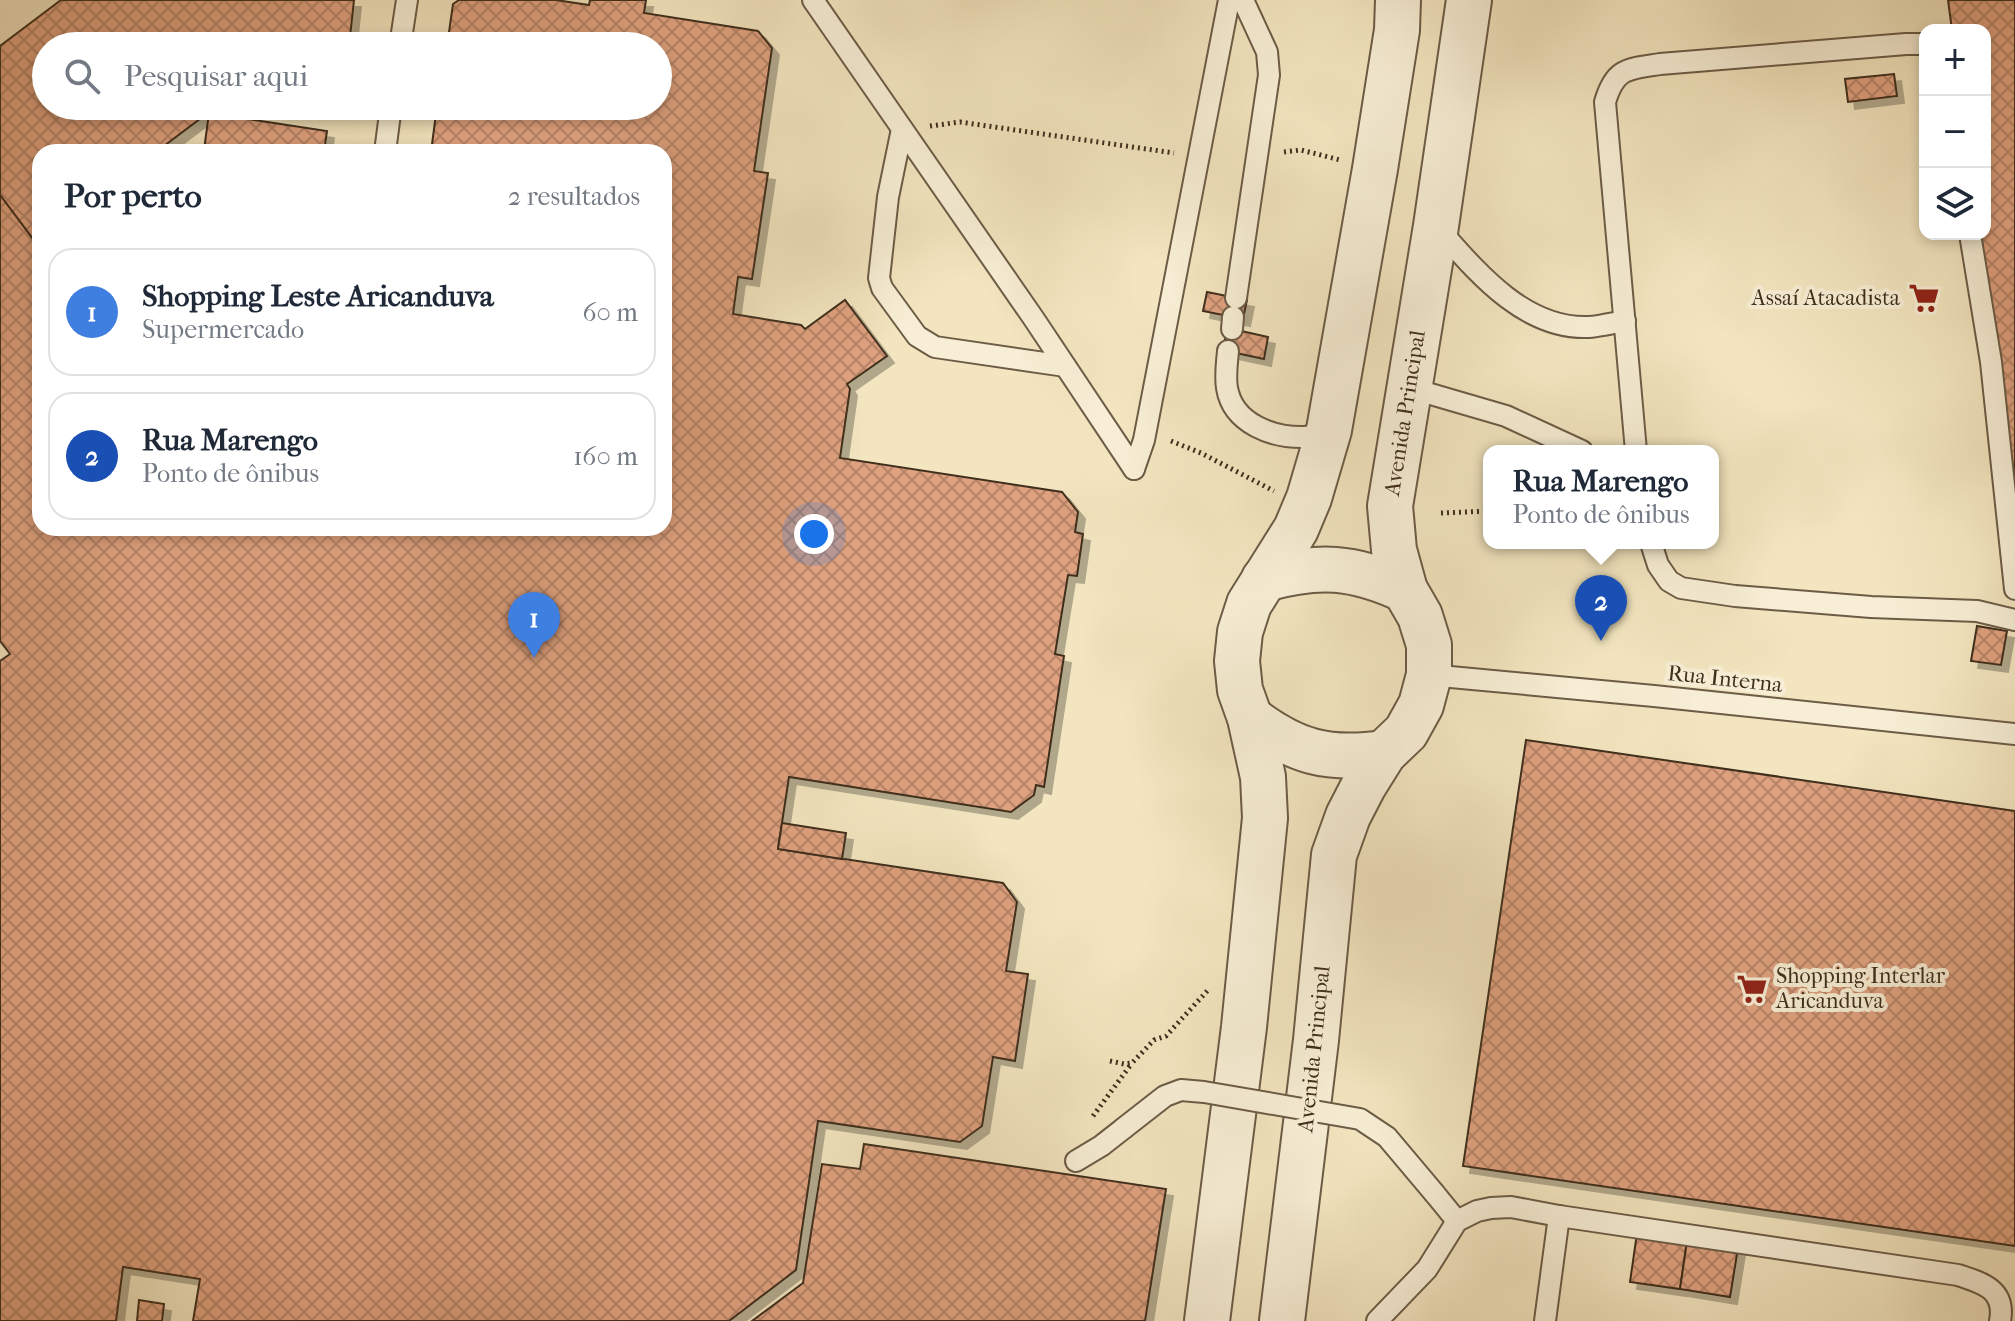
<!DOCTYPE html>
<html lang="pt">
<meta charset="utf-8">
<style>
:root{--surface:#fff;--page:#f6f6f7;--text:#1f2937;--muted:#747a83;--line:#e0e1e3;--accent:#8f2418}
body{margin:0;font-family:"IM FELL French Canon",serif;background:var(--page);color:var(--text)}
.controls{position:absolute;right:24px;top:24px;display:grid;overflow:hidden;border-radius:16px;box-shadow:0 4px 12px #0003}
.controls button{width:72px;height:72px;display:grid;place-items:center;padding:0;border:0;border-bottom:2px solid var(--line);background:var(--surface);color:var(--text);font:40px sans-serif}
.you{position:absolute;left:814px;top:534px;width:28px;height:28px;margin:-20px;border:6px solid #fff;border-radius:50%;background:#1a73e8;box-shadow:0 0 0 12px #1a73e833}
.badge{display:grid;place-items:center;width:52px;height:52px;border-radius:50%;background:var(--accent);color:#fff;font-size:26px;font-weight:700}
.pin{position:absolute;translate:-50% -66px;filter:drop-shadow(0 2px 4px #0008)}
.pin::after{content:'';position:absolute;top:42px;width:28px;height:24px;background:inherit;clip-path:polygon(0 0,100% 0,50% 100%)}
.popup{position:absolute;left:1483px;top:445px;width:236px;height:104px;box-sizing:border-box;display:grid;place-content:center;border-radius:16px;background:var(--surface);filter:drop-shadow(0 2px 6px #0005);font-size:26px;white-space:nowrap;color:var(--muted)}
.popup b{font-size:30px;color:var(--text)}
.popup::after{content:'';position:absolute;left:50%;top:100%;margin-left:-16px;border:16px solid transparent;border-top-color:var(--surface)}
.list{margin:0;padding:0;list-style:none}
h2{display:flex;justify-content:space-between;align-items:center;height:104px;margin:0;padding:0 32px;font-size:34px}
h2 small{font-size:26px;font-weight:400;color:var(--muted)}
.list li{display:grid;grid-template-columns:52px 1fr auto;gap:24px;align-items:center;box-sizing:border-box;height:128px;margin:0 16px 16px;padding:0 16px;border:2px solid var(--line);border-radius:24px}
.list b{display:block;font-size:30px;white-space:nowrap}
.list p{margin:0;font-size:26px;white-space:nowrap;color:var(--muted)}
.list em{font-size:26px;font-style:normal;color:var(--muted)}
.icon{flex:none;width:44px;height:44px;fill:none;stroke:currentColor;stroke-width:2;stroke-linecap:round;stroke-linejoin:round}
.map{position:relative;flex:none;width:2015px;height:1321px;overflow:hidden}
.search{position:absolute;background:var(--surface);box-shadow:0 4px 12px #0003;left:32px;top:32px;width:640px;height:88px;display:flex;align-items:center;gap:20px;box-sizing:border-box;padding:0 28px;border-radius:44px;color:var(--muted);font-size:30px}
.panel{position:absolute;background:var(--surface);box-shadow:0 4px 12px #0003;left:32px;top:144px;width:640px;height:392px;border-radius:24px}
.map>svg:first-child{display:block}
.building{fill:url(#building-cross-hatch);stroke:#3f2f1d;stroke-width:2;filter:url(#shadow)}
.lines{fill:none;stroke-linecap:round;stroke-linejoin:round}
.service-casing{stroke:#6c5c46;stroke-width:24}
.tertiary-casing{stroke:#6c5c46;stroke-width:48}
.path{stroke:#3f2f1d;stroke-width:5;stroke-dasharray:2 4;stroke-linecap:butt}
.service{stroke:#f7eed5;stroke-width:20}
.tertiary{stroke:#f7eed5;stroke-width:44}
.service-bridge-casing{stroke:#6c5c46;stroke-width:24;stroke-linecap:butt}
.service-bridge{stroke:#f7eed5;stroke-width:20}
.labels{text-anchor:middle;dominant-baseline:central;stroke-width:8;stroke-linejoin:round;paint-order:stroke}
.poi-label{font-size:22px;fill:#3f2f1d;stroke:#f7eed5;text-anchor:end}
.street-label{font-size:22px;fill:#3f2f1d;stroke:#f7eed5}
</style>
<div class="map">
<svg width="2015" height="1321" viewBox="0 0 2015 1321">
<defs>
<pattern id="building-cross-hatch" width="8" height="8" patternUnits="userSpaceOnUse" patternTransform="scale(2)"><rect width="8" height="8" fill="#dfa17f"/><path d="M0 0l8 8M0 8l8-8" fill="none" stroke="#b68467"/></pattern>
<filter id="shadow"><feDropShadow dx="7" dy="7" stdDeviation="0" flood-color="#0004"/></filter>
</defs>
<rect width="100%" height="100%" fill="#f2e5bf"/>
<filter id="stains"><feTurbulence type="fractalNoise" baseFrequency=".0025" numOctaves="4"/><feColorMatrix values="0 0 0 0 .2 0 0 0 0 .09 0 0 0 0 .02 0 0 0 .5 -.17"/></filter>
<radialGradient id="worn" r=".72"><stop offset=".6" stop-color="#630" stop-opacity="0"/><stop offset="1" stop-color="#630" stop-opacity=".3"/></radialGradient>
<g class="building">
<path d="M61,0H354L349,46H46V106H217L156,152H40V240L36,243L0,195V46Z"/>
<path d="M459,0H556L589,5L590,0H646L644,13L758,31L772,48L754,171L768,173L752,279L738,277L733,314L801,325L805,329L845,300L887,356L847,384L850,389L840,458L1062,492L1078,512L1075,532L1083,534L1077,576L1068,575L1055,654L1064,656L1044,787L1036,785L1034,795L1011,812L789,777L778,849L1003,883L1017,902L1006,971L1028,974L1015,1061L993,1057L982,1126L960,1142L818,1121L796,1270L729,1321H193L200,1279L123,1267L116,1321H0V661L10,654L0,641V195L36,243L40,240V528H664V152H431L437,106H658V46H447L453,4Z"/>
<path d="M1948,0H2015V487L1980,234H1985V30H1952Z"/>
<path d="M1894,74L1897,96L1848,102L1845,79Z"/>
<path d="M209,113L327,131L324,152H215L204,150Z"/>
<path d="M1207,292L1247,300L1243,319L1203,311Z"/>
<path d="M1228,328L1268,337L1264,359L1222,350Z"/>
<path d="M1977,626L2007,631L2001,665L1971,661Z"/>
<path d="M1526,740L2015,811V1246L1463,1166Z"/>
<path d="M782,823L846,833L842,859L778,849Z"/>
<path d="M864,1144L1166,1189L1145,1321H752L803,1283L822,1164L860,1169Z"/>
<path d="M1637,1233L1687,1241L1680,1289L1630,1282Z"/>
<path d="M1687,1241L1738,1248L1730,1297L1680,1289Z"/>
<path d="M139,1300L164,1304L162,1321H137Z"/>
</g>
<g class="lines">
<g class="service-casing">
<g id="service">
<path d="M813,0L1034,319L1134,469"/>
<path d="M400,46L407,0"/>
<path d="M902,129L888,197L879,278L882,288L917,336L935,347L1065,366"/>
<path d="M385,152L391,106"/>
<path d="M1438,228C1476,271 1524,330 1589,327C1601,326 1613,323 1625,321"/>
<path d="M1970,234L1991,362L2015,589"/>
<path d="M1236,298L1269,75L1267,52L1243,0"/>
<path d="M1232,329L1233,317"/>
<path d="M1228,351C1227,362 1225,377 1227,388C1233,424 1273,438 1305,437C1313,436 1321,433 1329,430"/>
<path d="M1410,388L1506,416L1582,451"/>
<path d="M1636,451L1605,102C1615,68 1627,69 1660,64L1906,44H1925"/>
<path d="M1134,469L1144,440L1229,0"/>
<path d="M1651,543L1658,565L1669,581L1681,588L1735,596L1871,607L1977,611L2015,620"/>
<path d="M1429,675L1654,696L2015,734"/>
<path d="M1076,1161L1101,1146L1124,1128"/>
<path d="M1435,1194L1457,1221"/>
<path d="M1377,1321L1427,1269L1457,1221L1477,1211L1491,1208L1511,1207L1559,1216L1958,1275C1983,1283 2006,1290 2000,1321"/>
<path d="M1545,1321L1559,1216"/>
</g>
</g>
<g class="tertiary-casing">
<g id="tertiary">
<path d="M1264,579C1319,564 1353,566 1405,590"/>
<path d="M1250,718C1295,752 1327,761 1384,753"/>
<path d="M1207,1321L1244,1027L1265,818L1263,777L1250,718L1240,690L1237,661L1240,632L1249,604L1296,529L1309,498L1329,430L1375,169L1397,30L1398,0"/>
<path d="M1282,1321L1316,1040L1334,855L1348,816L1364,785L1384,753L1406,732L1421,705L1429,675V645L1420,616L1405,590L1394,550L1390,506L1436,226L1469,0"/>
</g>
</g>
<g class="path">
<path d="M930,126L960,122L1174,153"/>
<path d="M1284,152L1301,150L1340,160"/>
<path d="M1171,441L1201,453L1274,491"/>
<path d="M1441,513L1489,511"/>
<path d="M1110,1061L1124,1064L1132,1063L1154,1040L1166,1036L1209,989"/>
<path d="M1093,1116L1132,1063"/>
</g>
<use href="#service" class="service"/>
<use href="#tertiary" class="tertiary"/>
<g class="service-bridge-casing">
<path id="service-bridge" d="M1124,1128L1165,1096L1181,1090L1204,1092L1360,1119L1387,1137L1435,1194"/>
</g>
<use href="#service-bridge" class="service-bridge"/>
</g>
<defs>
<g id="supermarket-bare" transform="scale(2.4)"><path d="M-6-5.5h2.5l.6 2H6L4.5 2H-2.5L-4.4-4H-6ZM-1.5 3.2a1.3 1.3 0 1 0 .1 0ZM3 3.2a1.3 1.3 0 1 0 .1 0Z" fill="#8f2418" stroke="#f7eed5" stroke-width="2.5" paint-order="stroke"/></g>
</defs>
<g fill-rule="evenodd">
<use href="#supermarket-bare" x="1924" y="298"/>
<use href="#supermarket-bare" x="1752" y="989"/>
</g>
<g class="labels">
<g class="poi-label">
<text x="1900" y="298">Assaí Atacadista</text>
<text x="1776" y="976" text-anchor="start">Shopping Interlar<tspan x="1776" dy="25">Aricanduva</tspan></text>
</g>
<g class="street-label">
<text transform="translate(1405 413) rotate(-81)">Avenida Principal</text>
<text transform="translate(1725 679) rotate(6)">Rua Interna</text>
<text transform="translate(1314 1049) rotate(-84)">Avenida Principal</text>
</g>
</g>
<rect width="100%" height="100%" filter="url(#stains)"/>
<rect width="100%" height="100%" fill="url(#worn)"/>
</svg>
<div class="controls">
<button>+</button>
<button>−</button>
<button><svg class="icon" aria-label="layers" viewBox="0 0 24 24"><path d="M12 4l9 5-9 5-9-5zM3 14l9 5 9-5"/></svg></button>
</div>
<div class="you"></div>
<div class="pin badge" style="left:534px;top:658px;background:#3f7fe0">1</div>
<div class="pin badge" style="left:1601px;top:641px;background:#1a4fb4">2</div>
<div class="popup"><b>Rua Marengo</b>Ponto de ônibus</div>
<div class="search"><svg class="icon" aria-label="search" viewBox="0 0 24 24"><circle cx="10" cy="10" r="6"/><path d="M15 15l6 6"/></svg>Pesquisar aqui</div>
<section class="panel">
<h2>Por perto<small>2 resultados</small></h2>
<ul class="list">
<li><span class="badge" style="background:#3f7fe0">1</span><div><b>Shopping Leste Aricanduva</b><p>Supermercado</p></div><em>60 m</em></li>
<li><span class="badge" style="background:#1a4fb4">2</span><div><b>Rua Marengo</b><p>Ponto de ônibus</p></div><em>160 m</em></li>
</ul>
</section>
</div>
